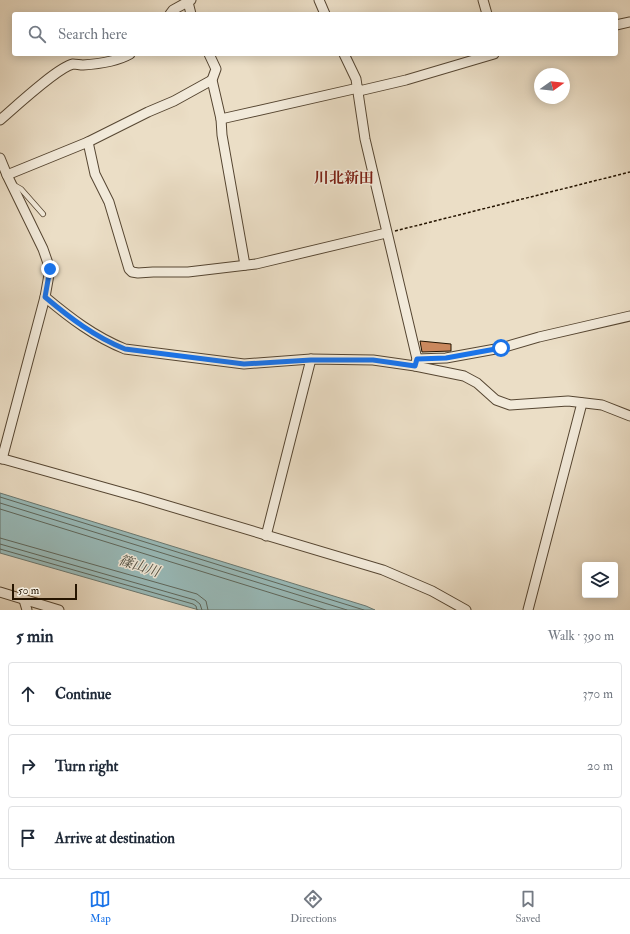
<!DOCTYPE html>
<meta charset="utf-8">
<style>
:root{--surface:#fff;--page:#f6f6f7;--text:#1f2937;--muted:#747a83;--line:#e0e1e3;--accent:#1a73e8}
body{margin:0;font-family:"IM FELL Double Pica","Noto Serif JP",serif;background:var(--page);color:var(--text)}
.controls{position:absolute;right:12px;bottom:12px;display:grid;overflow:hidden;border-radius:4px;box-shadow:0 2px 10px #0003}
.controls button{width:36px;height:36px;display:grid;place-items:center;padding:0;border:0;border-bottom:1px solid var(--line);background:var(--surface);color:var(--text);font:20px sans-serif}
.compass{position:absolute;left:534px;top:68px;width:36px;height:36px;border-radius:50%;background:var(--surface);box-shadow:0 2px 10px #0003;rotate:75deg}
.scale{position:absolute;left:12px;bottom:10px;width:65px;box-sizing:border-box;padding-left:4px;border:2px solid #251400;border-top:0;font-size:11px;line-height:14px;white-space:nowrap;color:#251400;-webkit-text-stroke:3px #f2eada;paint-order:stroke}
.stop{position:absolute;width:12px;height:12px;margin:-9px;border:3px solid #1a73e8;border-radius:50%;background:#fff}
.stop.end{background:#1a73e8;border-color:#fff;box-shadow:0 1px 4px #0008}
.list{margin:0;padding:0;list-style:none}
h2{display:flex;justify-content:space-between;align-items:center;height:52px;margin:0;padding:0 16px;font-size:17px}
h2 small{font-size:13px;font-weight:400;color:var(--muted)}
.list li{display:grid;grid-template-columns:26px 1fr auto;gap:12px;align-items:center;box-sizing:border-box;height:64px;margin:0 8px 8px;padding:0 8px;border:1px solid var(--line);border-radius:4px}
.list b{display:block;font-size:15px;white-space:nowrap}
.list em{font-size:13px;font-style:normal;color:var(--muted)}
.icon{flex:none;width:22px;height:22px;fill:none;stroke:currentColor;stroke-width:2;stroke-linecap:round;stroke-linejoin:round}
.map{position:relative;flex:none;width:630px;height:610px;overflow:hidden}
.search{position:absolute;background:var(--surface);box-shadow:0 2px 10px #0003;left:12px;right:12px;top:12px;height:44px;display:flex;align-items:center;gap:10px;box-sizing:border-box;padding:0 14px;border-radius:4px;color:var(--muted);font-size:15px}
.sheet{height:268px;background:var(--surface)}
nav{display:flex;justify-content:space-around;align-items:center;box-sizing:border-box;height:56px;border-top:1px solid var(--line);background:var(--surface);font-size:11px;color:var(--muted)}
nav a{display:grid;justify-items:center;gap:2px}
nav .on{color:var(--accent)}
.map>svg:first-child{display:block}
.water{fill:#99bbba;stroke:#6b7870}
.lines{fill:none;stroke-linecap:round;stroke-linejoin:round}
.shore{stroke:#5f685d;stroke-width:1}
.building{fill:#ca885d;stroke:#251400}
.service-casing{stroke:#564632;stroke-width:6}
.minor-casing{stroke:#564632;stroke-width:11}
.path{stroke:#251400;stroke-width:1.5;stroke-dasharray:3 2;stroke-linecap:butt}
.service{stroke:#f2eada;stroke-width:4.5}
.minor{stroke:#f2eada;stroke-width:9}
.route{stroke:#1a73e8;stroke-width:5}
.labels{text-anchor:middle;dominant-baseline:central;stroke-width:3;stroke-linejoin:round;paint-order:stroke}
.water-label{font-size:14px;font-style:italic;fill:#4e4e41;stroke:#f2eada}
.quarter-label{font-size:15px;font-weight:bold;fill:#7a1f14;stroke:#f2eada}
</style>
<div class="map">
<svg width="630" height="610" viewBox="0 0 630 610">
<rect width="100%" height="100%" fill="#ebdec6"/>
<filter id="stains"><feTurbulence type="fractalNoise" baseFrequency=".005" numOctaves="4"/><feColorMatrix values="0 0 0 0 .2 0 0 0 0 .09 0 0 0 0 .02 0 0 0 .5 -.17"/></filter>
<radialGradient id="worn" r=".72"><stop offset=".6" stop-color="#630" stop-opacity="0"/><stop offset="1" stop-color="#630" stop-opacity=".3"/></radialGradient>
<path class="water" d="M0,493L366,606L375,610H199L0,553Z"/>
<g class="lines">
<g class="shore">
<path d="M0,497L364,610"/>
<path d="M0,503L347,610"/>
<path d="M0,509L326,610"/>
<path d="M0,538L197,594L206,601L208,610"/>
<path d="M0,544L195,600L200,604L202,610"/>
<path d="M0,549L193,604L196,606L197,610"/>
</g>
</g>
<path class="building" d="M420,341L451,344V351L422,352Z"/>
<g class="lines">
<g class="service-casing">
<path id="service" d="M14,185L21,189L43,214"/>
</g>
<g class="minor-casing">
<g id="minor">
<path d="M319,0L325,14"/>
<path d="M483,0L487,14"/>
<path d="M188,2L191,14"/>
<path d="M170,14L173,10L191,0"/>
<path d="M616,25L630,22"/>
<path d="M209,54L216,69L212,80L221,119L222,135L245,265"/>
<path d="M344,54L356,79L365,139L417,359L415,366"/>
<path d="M359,91L406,80L494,54"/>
<path d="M221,119L358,88"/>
<path d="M0,120C14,108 58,67 73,64C76,64 80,65 83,65C99,64 116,62 130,54"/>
<path d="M88,142L95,174L109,202L129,269L132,272L138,273L153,272H188L256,264L386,233"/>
<path d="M0,158L7,175L43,249L50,269L45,297L2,459"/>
<path d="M7,175L88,142L148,112L174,101L212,80"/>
<path d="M45,297C70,318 95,337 125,349L244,364L311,359L373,360L415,366L464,376L477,383L496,400L510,405L568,401L602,405L630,416"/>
<path d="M417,359L446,358L501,348L539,337L630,316"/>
<path d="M0,458L142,498L383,570L432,591L466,610"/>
<path d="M266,536L311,359"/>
<path d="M0,592L59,610"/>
<path d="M24,600L27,610"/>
<path d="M528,610L582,403"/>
</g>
</g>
<path class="path" d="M395,231L630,172"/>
<use href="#service" class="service"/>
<use href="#minor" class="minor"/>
</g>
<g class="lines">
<path class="route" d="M50,269L45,297C70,318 95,337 125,349L244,364L311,360H373L415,366L417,359L446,358L501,348"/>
</g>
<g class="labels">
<g class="water-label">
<text transform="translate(139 566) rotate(18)">篠山川</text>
</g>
<g class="quarter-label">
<text x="344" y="178">川北新田</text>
</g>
</g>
<rect width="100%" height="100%" filter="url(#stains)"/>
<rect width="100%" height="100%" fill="url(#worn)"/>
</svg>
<div class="controls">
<button><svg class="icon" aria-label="layers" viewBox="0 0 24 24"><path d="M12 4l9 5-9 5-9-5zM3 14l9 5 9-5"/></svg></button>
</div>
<svg class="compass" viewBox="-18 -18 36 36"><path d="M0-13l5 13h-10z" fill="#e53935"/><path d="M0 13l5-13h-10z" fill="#747a83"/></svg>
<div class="scale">50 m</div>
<div class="stop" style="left:501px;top:348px"></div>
<div class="stop end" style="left:50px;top:269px"></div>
<div class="search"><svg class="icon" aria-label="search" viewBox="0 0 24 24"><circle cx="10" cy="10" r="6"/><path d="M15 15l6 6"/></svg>Search here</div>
</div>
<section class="sheet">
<h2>5 min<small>Walk · 390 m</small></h2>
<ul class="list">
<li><svg class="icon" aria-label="ahead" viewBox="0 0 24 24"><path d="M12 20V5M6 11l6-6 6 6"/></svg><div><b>Continue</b></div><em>370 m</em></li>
<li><svg class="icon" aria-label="right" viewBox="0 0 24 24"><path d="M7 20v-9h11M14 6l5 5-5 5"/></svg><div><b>Turn right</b></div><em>20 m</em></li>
<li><svg class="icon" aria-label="arrive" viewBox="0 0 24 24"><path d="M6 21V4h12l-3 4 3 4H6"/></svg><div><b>Arrive at destination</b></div></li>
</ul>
</section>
<nav>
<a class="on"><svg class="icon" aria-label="map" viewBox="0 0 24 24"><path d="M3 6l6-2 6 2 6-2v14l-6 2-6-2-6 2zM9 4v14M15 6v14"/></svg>Map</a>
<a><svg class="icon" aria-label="directions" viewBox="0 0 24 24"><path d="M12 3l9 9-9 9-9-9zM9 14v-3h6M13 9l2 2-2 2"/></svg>Directions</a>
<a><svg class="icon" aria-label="saved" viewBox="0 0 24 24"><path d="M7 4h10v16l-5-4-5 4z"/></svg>Saved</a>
</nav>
